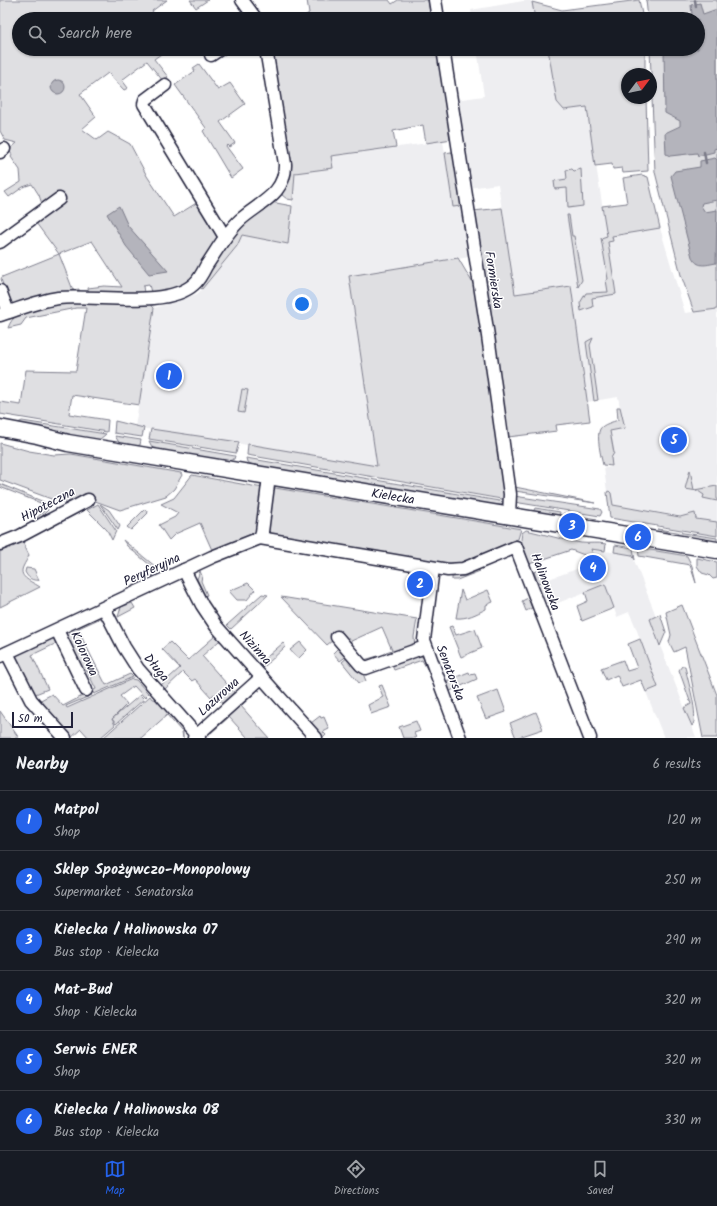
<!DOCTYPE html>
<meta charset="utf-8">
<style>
:root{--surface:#171b24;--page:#242831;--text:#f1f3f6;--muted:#9ea1a6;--line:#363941;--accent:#2563eb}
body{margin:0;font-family:Kalam,sans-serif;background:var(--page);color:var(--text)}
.compass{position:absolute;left:621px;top:68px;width:36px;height:36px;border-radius:50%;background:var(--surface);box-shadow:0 1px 3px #0004;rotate:58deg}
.scale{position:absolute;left:12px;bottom:10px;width:61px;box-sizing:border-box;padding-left:4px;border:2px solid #22223b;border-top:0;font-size:11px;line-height:14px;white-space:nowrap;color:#22223b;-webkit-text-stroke:3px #fff;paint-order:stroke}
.you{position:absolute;left:302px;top:304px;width:14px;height:14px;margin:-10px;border:3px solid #fff;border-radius:50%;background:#1a73e8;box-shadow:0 0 0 6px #1a73e833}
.badge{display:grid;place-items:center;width:26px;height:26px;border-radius:50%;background:var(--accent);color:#fff;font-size:13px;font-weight:700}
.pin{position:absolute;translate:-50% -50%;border:2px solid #fff;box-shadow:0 1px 4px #0006}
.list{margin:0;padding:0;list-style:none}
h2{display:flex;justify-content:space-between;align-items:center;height:52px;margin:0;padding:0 16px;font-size:17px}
h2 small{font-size:13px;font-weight:400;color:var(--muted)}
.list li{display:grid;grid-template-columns:26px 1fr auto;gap:12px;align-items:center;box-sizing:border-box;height:60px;padding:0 16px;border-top:1px solid var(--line)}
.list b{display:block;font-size:15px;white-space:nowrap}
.list p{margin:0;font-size:13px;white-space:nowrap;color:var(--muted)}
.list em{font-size:13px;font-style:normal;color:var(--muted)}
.icon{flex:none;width:22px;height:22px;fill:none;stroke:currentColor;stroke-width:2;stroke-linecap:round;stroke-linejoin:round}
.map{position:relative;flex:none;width:717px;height:738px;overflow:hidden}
.search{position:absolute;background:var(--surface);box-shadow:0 1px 3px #0004;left:12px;right:12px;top:12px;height:44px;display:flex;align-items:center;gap:10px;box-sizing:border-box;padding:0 14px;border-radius:22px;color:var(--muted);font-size:15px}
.sheet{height:412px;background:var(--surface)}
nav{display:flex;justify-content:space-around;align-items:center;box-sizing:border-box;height:56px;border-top:1px solid var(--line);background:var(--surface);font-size:11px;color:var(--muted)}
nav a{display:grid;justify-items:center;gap:2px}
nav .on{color:var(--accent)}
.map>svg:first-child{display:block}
.built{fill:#eeeef1}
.green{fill:#dfdfe2;stroke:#80808e}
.water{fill:#b4b4bc;stroke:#7a7a88}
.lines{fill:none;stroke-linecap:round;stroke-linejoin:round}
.stream{stroke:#7a7a88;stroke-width:2.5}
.minor-casing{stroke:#22223b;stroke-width:15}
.major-casing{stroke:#22223b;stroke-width:19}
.minor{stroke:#fff;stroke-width:12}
.major{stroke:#fff;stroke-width:16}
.labels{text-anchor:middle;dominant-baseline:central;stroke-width:3;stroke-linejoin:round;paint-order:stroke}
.street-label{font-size:13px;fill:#22223b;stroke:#fff}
</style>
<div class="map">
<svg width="717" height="738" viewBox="0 0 717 738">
<rect width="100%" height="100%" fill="#fff"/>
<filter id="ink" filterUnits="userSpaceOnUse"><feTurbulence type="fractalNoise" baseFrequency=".025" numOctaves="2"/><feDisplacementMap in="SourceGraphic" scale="8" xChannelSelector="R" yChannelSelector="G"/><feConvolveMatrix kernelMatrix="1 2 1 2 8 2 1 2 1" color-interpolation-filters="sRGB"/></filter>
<g filter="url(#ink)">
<g class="built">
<path d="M529,0L532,2L535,19H472L471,10Z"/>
<path d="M477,49H548L564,110L587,107L607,236L660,228L685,313L717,309V522L613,505L611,493L607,492L604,468L612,467L611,458L614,453L610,431L624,428L618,397L587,402L573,301L570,298L568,286L515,294L498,184L469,188L455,100L484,96Z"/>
<path d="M443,141L453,206H461L470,257L349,276L377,466L135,427L154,308L197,294L202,289L237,246L242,235L288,244L295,173L332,168L331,156Z"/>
<path d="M591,549L632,555L656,616L650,620L696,737L664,738L646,692L658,686L634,623L629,612L617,617L605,584L548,607L538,583L596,562Z"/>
</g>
<g class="green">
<path d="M0,0H167L152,11L158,19H19V49H168L154,59L168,77L163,81L147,61L122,80L128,88L124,90L108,73L80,94L96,117L82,129L97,140L108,132L130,144L147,176L174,217L198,202L217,236V240C212,249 204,268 197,275C185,287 166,292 151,292L149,285L143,286L144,293L89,294L88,288L104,286L122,287L92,241L59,254L73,290L79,289V292L12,305L9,303L1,279L2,277L59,254L36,223L66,200L60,193L42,204L39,195L32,184L23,187L9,197L5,192L21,182L20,170L11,157L12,155L9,150L17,143L5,140L0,131Z"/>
<path d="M190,0H208L196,8Z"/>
<path d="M307,0H389L392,4L398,0H428L431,19H300L309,13Z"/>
<path d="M639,0L643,19H535L532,2L562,10Z"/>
<path d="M646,0H717V309L694,312L681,275L655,172L650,49H698V19H648Z"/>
<path d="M270,49H437L452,139L426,143L423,125L393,131L396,147L331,156L333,168L295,173L293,200L287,199L282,195Z"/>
<path d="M548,49H645V74H627V98H646L648,171L623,173L622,168L613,169L612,164L595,166L587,107L564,110L557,102Z"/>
<path d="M199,64L218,90L230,83L245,104L220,122L235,143L229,147L227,145L226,146L243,169L231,178L203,131L206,128L175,85L195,71L193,68Z"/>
<path d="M451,152L455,154L470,257L461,206L453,207L445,153Z"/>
<path d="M572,169L574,171L581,169L583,206L568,208L567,188L555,189L554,181L567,179L566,170Z"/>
<path d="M642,175L648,177L660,228L612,236L613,241L608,242L616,294L592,298L593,307L581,311L580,303L586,293L608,292L606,280L608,279L601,238L607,236L602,206L627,203L623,178Z"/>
<path d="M271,202L292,206L288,244L242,235L237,246L202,289L198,286L235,231Z"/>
<path d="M502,208L515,294L571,286L590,421L556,425L557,431L508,437L515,487L595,503L515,491L473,211Z"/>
<path d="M567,215H569L572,236H574L582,280L578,287Z"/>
<path d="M458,258L478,292L507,500L247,455L248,444L377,466L349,276Z"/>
<path d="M65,302H149L154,308L139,405L72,395L69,414L108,420L107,432L0,414V402L21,405L26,370L76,371L86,308H76L26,318L21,325L8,328C15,306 45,306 65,302Z"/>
<path d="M593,338L590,345L598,400L594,401L586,342Z"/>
<path d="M242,389L248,390L244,413L238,412Z"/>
<path d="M617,407H620L625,428L610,431L614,453L611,458L612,466L603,465C601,457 596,436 600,429C603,424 613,422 618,420Z"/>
<path d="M22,421L106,434L99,440L48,431L18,423Z"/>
<path d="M115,421L144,428L142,437L114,433Z"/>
<path d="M151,429L239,442L236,453L149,439Z"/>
<path d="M115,436L141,440L140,445L136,446L120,444Z"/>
<path d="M149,441L235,456L234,459L229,461L153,449Z"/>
<path d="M0,443L29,451L54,455L71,454L181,473L182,475L174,489L166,496L120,510L84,497L72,502L54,500L0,480Z"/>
<path d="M246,458L505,502L501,505H494L253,465L247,462Z"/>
<path d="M690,470L694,490L717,486V501L703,498L704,495L698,491L685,489Z"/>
<path d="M192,475L263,488L256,532L254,535L212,550L200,523L175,534L169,540L159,525L175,517L178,513L161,504L174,498Z"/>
<path d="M0,484L44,502L48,510L36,522L27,527L45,510L43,504L0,487Z"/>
<path d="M275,488L487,523L521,529L518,539L513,541V543L457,566L274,537L268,530L273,490Z"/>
<path d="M609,491L611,493L613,505L680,517L695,513L696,519L717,522V536L610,518L607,492Z"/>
<path d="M514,496L600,509L602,512L600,516L514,502Z"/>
<path d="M98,504L116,531L112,540L107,530L87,510Z"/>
<path d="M100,504L109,510L120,526L118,530Z"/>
<path d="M535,508L560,512L559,516L533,512Z"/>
<path d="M145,509L148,513L131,530L127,527Z"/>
<path d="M564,513L597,519L592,521L564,517Z"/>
<path d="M657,529L717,538V542L685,537Z"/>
<path d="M526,530C544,534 562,540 581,543C589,544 597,542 606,544L605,551L591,549L595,559L571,550L529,564L521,539L522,533Z"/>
<path d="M21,539L29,555C28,559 25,562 23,567C18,578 33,582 40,587L0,607V548Z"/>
<path d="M123,540L156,567L158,571L152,577L156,570L127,546Z"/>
<path d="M615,545L633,548L635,560L632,555L614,552Z"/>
<path d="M638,548L687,556L692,566L696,583L690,565L639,556Z"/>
<path d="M697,558L717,562V578L713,579L709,575L702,573L697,566Z"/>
<path d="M26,568L34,569L39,580C32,581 28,578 25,572Z"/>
<path d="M476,570L480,571L457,580H452V577L463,576Z"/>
<path d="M540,570L544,581L538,583L534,572Z"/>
<path d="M200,571L202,576L201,581L207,595L205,596L197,579Z"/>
<path d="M248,583L255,590L247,600H237L229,591Z"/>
<path d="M605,584L614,608L582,621L577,606L588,601L585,592Z"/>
<path d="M461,590L465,600L488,590L493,602L486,605V609C476,614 467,619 456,618Z"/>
<path d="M262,594L268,595L231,629L227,625Z"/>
<path d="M281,597L417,619L414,637L415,648L387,656L386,652L392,650L382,627L349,642L364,660L378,656L379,660L367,664L339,635L327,645Z"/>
<path d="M528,598L532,608L526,611L522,601Z"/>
<path d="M132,603L135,608L118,617L121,607Z"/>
<path d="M682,605L717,695V738H703L685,647L674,652L669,642L671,635L666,612Z"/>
<path d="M660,614L666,632L660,646L650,619Z"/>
<path d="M100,615L103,617L79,628L83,640L106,685L130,674L133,677L94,694L92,691L96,689L87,671L79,670L63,633Z"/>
<path d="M452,626L456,635L475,629L482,648L461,657L449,627Z"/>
<path d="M214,632L223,642L219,641L202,656L234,692L222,703L214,694L211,697L195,679L192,681L183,672L165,689L161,685L180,668L162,649L170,642L188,660L215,636Z"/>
<path d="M55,637L59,642L32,655L48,689L33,695L14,656Z"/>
<path d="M640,639L658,687L646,692L641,680L622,687L617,675L606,680L601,668L623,660L627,671L637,668L628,644Z"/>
<path d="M300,642L307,650L298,659L290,650Z"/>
<path d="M283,643L286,646L264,667L261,662Z"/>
<path d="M340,646L348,655L340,661L333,653Z"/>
<path d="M349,656L362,671L366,681L359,683L342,662Z"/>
<path d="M419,656L423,657L427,669L422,660L394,670L391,663Z"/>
<path d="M682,666H685C687,679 700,717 692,726L684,708L691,704L679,670Z"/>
<path d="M469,672L470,675L475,674L477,679L450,691L446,681Z"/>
<path d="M132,679L136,680L148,693L146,695L147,696L145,698L134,686L120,696L127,704L112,719L140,695L144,699L116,724L112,719L115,725L100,738H89L81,729L71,738L37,702L52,694L63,706L90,692L92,695L66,706L67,708Z"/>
<path d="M382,685L391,707L371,714L368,705L383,697L379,686Z"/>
<path d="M258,689L260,691L258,690L241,706L269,738H248L229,717L211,733L208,730L234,707L236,709Z"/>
<path d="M498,690L506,712L486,719L477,698Z"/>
<path d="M150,696L152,699H156L180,726L183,731V738L182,732L167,715L141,738H103Z"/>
<path d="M0,711L19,738H0Z"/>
<path d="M536,712L543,729L516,738L510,723Z"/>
<path d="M320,716L321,718L324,717L329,729L323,732L326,735L324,737L311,723Z"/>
<path d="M416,721L420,731L414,733L416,738H403L399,727Z"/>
</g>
<g class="water">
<path d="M700,3L703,14L717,9V148L714,149V152L698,156L697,153L670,156L666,154L665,133L680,126V121L665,113L664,49H698V19H664L692,14L691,5Z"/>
<circle cx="58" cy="87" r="7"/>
<path d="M715,158L717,160V200L702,203L701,206L705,212L717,210L716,263C705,265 698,268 692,257L671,176L675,171L700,167V161Z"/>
<path d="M119,206L128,226L168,271L149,274L126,246L107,214Z"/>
</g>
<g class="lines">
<g class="stream">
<path d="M695,0L696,7"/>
<path d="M704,152L706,163"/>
</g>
<g class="minor-casing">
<g id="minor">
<path d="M242,0L256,19"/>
<path d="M435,0L438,19"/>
<path d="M443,49L488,336L510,494L509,516"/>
<path d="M211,55L220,49"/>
<path d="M165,85L145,100L144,104L225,237"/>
<path d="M0,152L4,149"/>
<path d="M0,242L59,199"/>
<path d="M0,291L8,312"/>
<path d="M0,315C19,309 38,301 58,298C95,294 167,309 194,284C199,280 203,272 206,266C217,250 226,233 240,220C259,203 286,194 285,164L266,49"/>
<path d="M260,538L448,570L463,569L516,547L590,738"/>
<path d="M0,544L20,536L88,500"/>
<path d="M433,568L424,640L460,738"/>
<path d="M184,570L202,605L216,626L316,738"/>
<path d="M104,608L124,647L138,669L199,738"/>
<path d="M57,630L86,690"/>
<path d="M337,637L361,665L366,668L425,647"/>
<path d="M7,653L31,700L65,738"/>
<path d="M0,656L212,557L260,538L262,532L269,477"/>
<path d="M194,738L262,677"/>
</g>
</g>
<g class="major-casing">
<g id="major">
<path id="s1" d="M0,428L37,435L68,443L717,550"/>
</g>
</g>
<use href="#minor" class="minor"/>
<use href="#major" class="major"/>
</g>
</g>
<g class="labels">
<g class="street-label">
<text transform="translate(493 280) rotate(81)">Formierska</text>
<text stroke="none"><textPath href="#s1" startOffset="399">Kielecka</textPath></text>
<text transform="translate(48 505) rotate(-28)">Hipoteczna</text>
<text transform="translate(152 570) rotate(-25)">Peryferyjna</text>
<text transform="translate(545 582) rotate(69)">Halinowska</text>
<text transform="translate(255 648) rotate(48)">Nizinna</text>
<text transform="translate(84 654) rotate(65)">Kolorowa</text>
<text transform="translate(156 668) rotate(51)">Długa</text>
<text transform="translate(450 673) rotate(69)">Senatorska</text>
<text transform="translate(219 697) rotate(-42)">Lazurowa</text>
</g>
</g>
</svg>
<svg class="compass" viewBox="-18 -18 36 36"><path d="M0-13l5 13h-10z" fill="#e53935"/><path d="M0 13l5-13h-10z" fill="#9ea1a6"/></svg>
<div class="scale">50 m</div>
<div class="you"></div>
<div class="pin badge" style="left:169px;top:376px">1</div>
<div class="pin badge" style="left:420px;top:584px">2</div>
<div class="pin badge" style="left:572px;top:526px">3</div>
<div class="pin badge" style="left:593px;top:568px">4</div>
<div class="pin badge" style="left:674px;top:440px">5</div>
<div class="pin badge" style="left:638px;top:537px">6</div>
<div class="search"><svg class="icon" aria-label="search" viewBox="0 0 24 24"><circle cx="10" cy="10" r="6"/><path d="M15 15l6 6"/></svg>Search here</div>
</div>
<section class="sheet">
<h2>Nearby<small>6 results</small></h2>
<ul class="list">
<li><span class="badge">1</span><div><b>Matpol</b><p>Shop</p></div><em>120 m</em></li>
<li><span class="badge">2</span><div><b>Sklep Spożywczo-Monopolowy</b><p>Supermarket · Senatorska</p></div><em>250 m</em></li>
<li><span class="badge">3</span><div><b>Kielecka / Halinowska 07</b><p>Bus stop · Kielecka</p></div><em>290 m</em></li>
<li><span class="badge">4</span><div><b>Mat-Bud</b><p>Shop · Kielecka</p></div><em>320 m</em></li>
<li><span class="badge">5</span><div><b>Serwis ENER</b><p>Shop</p></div><em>320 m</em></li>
<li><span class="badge">6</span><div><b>Kielecka / Halinowska 08</b><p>Bus stop · Kielecka</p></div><em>330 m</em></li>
</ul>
</section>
<nav>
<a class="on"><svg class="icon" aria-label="map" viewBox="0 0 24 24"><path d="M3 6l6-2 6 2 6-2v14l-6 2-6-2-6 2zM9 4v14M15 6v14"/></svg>Map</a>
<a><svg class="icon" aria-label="directions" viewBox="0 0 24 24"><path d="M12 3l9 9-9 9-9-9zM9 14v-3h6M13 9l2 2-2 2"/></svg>Directions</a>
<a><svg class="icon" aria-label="saved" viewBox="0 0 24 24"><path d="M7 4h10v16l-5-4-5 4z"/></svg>Saved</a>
</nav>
